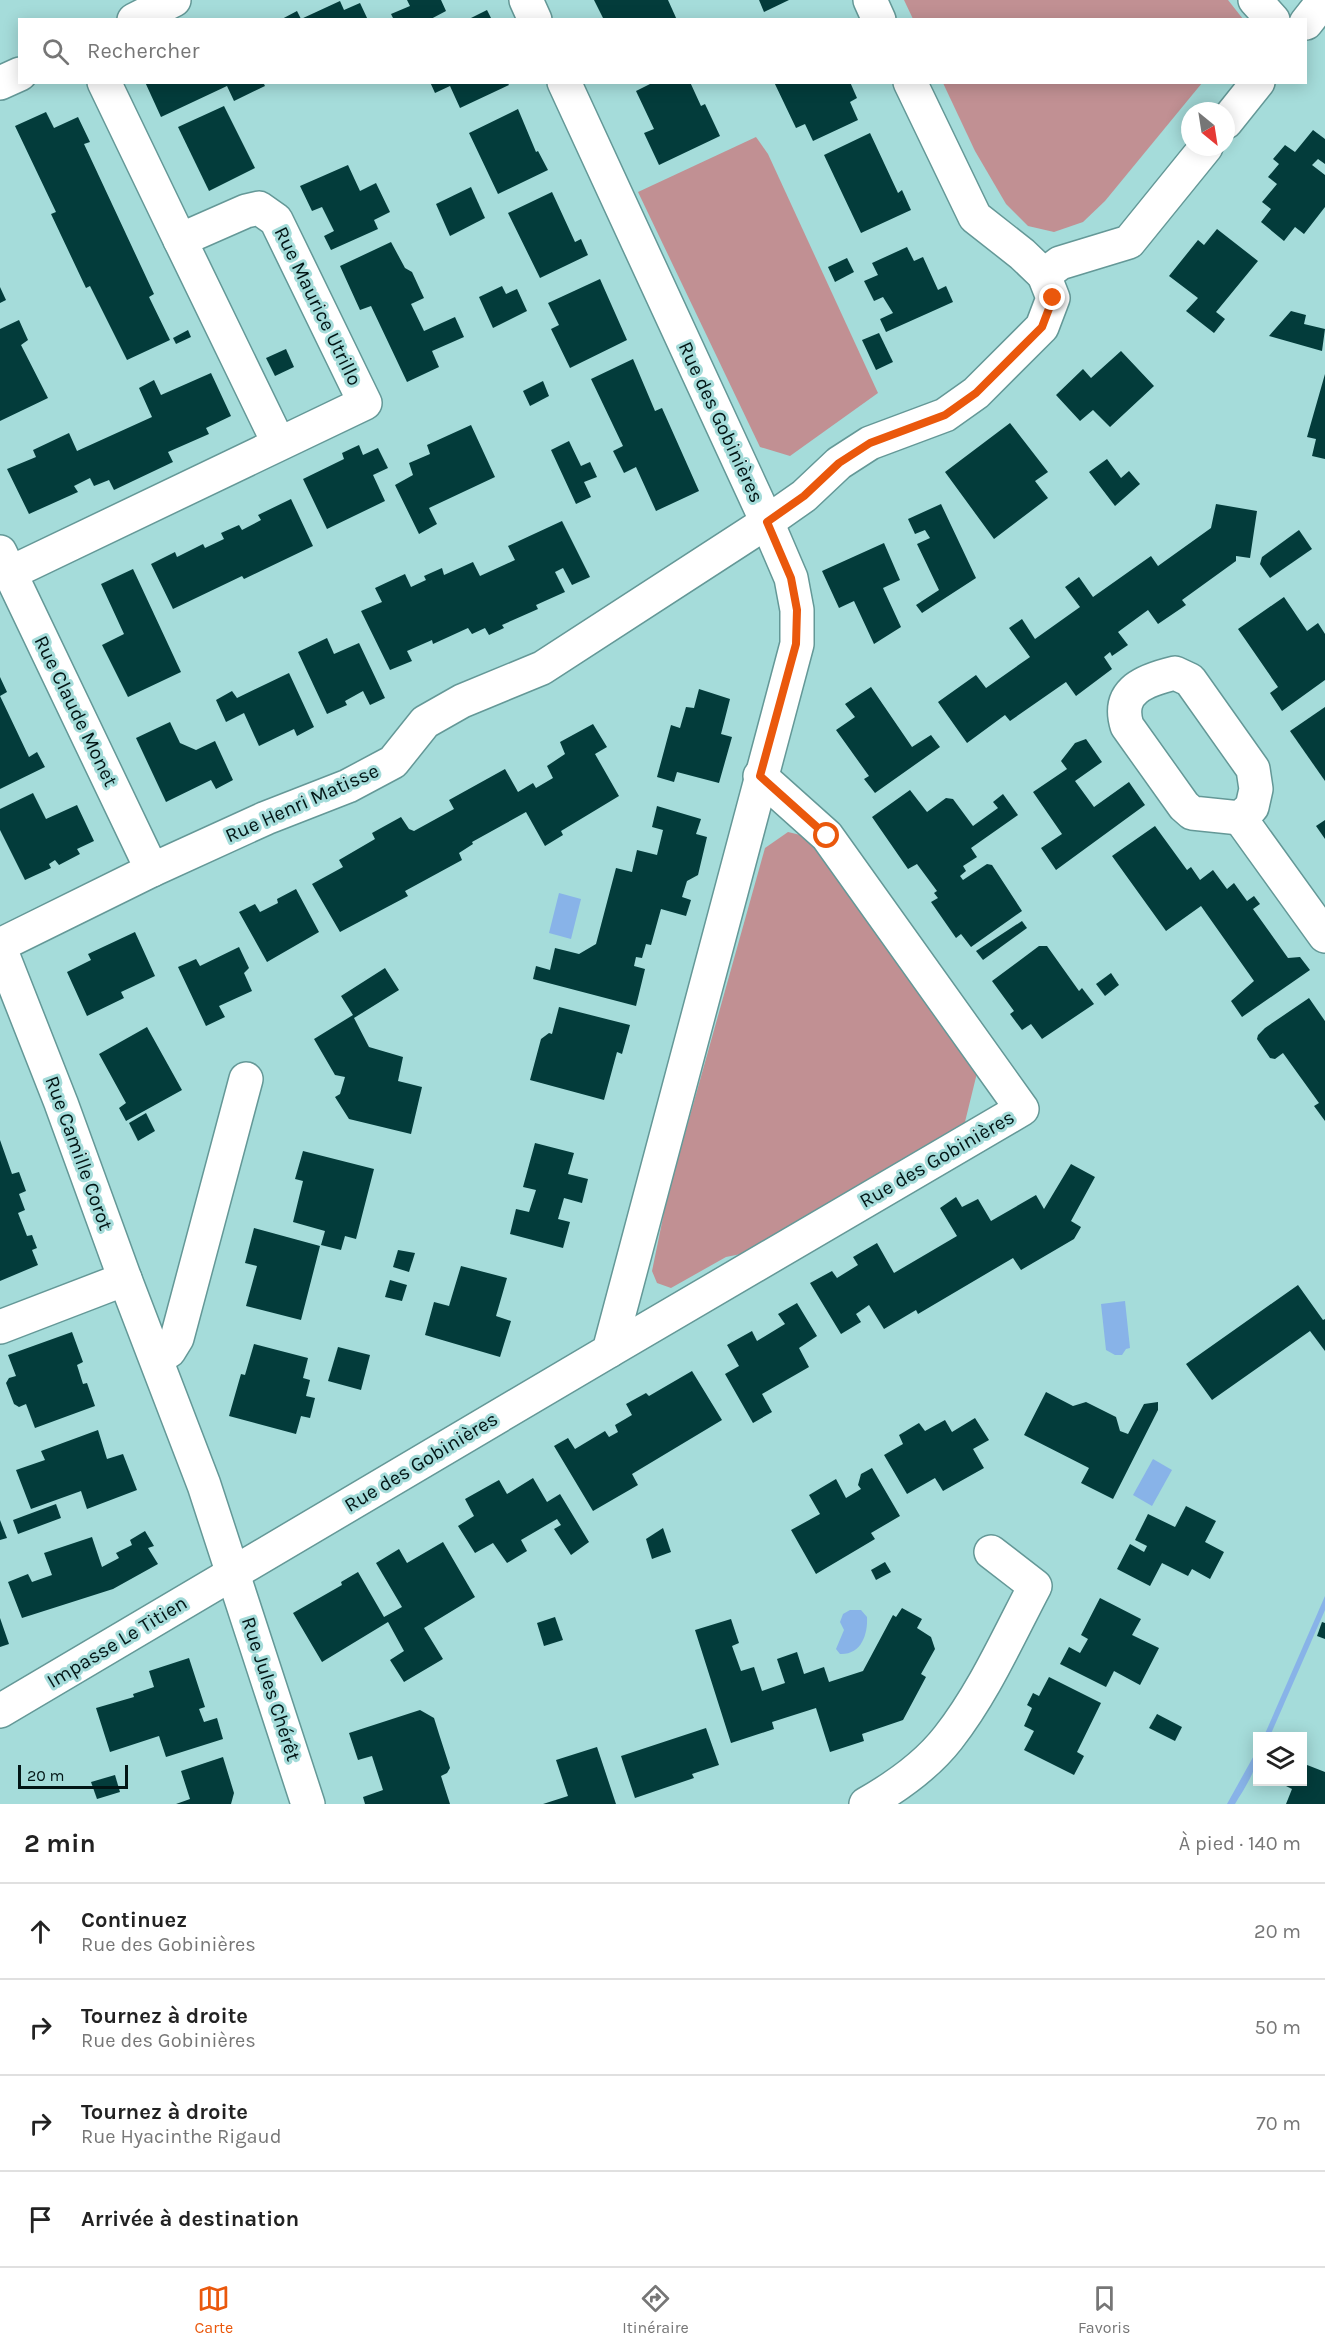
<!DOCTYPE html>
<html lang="fr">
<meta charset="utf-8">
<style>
:root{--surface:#fff;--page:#f2f2f2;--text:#222;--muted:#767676;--line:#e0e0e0;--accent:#ea580c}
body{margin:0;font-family:Karla,sans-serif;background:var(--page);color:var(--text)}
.controls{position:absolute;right:18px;bottom:18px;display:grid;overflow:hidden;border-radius:0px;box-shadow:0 3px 15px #0003}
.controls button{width:54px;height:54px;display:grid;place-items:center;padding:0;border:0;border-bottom:2px solid var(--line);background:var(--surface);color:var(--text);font:30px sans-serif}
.compass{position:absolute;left:1181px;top:102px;width:54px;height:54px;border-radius:50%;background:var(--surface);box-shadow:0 3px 15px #0003;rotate:150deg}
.scale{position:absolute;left:18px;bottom:15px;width:110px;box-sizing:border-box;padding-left:6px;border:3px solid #021515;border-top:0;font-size:16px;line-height:21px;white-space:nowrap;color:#021515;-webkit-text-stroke:4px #a5dcda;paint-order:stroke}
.stop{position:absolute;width:18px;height:18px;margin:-14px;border:4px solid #ea580c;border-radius:50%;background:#fff}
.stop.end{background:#ea580c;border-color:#fff;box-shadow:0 2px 6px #0008}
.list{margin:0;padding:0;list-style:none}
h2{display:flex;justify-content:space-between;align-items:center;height:78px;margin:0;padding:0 24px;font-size:26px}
h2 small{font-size:20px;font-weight:400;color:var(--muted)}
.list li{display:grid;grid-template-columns:39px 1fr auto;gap:18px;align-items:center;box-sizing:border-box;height:96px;padding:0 24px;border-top:2px solid var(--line)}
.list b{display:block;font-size:22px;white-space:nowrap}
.list p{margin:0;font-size:20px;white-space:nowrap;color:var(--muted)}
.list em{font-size:20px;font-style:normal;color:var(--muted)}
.icon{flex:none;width:33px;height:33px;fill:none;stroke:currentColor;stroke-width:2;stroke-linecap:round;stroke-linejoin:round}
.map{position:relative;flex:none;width:1325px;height:1804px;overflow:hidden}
.search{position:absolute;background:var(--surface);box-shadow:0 3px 15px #0003;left:18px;right:18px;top:18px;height:66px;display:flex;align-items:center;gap:15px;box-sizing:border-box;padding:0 21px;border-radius:0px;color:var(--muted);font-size:22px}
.sheet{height:462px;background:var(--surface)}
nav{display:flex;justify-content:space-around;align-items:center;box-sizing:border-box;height:84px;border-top:2px solid var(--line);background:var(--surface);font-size:16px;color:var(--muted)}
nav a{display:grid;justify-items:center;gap:3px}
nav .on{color:var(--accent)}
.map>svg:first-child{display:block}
.green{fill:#c19093}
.water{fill:#88b3e8}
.building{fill:#033c3b}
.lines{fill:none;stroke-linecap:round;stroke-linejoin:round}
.minor-casing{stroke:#649897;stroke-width:36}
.minor{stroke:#fff;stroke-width:33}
.route{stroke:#ea580c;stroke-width:8}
.labels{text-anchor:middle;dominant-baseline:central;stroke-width:6;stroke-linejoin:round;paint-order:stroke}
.street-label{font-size:20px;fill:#021515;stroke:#a5dcda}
</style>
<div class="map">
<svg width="1325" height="1804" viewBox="0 0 1325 1804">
<rect width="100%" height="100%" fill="#a5dcda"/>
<g class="green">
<path d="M904,0H1228L1243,19H913Z"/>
<path d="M943,83H1202L1105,201L1083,222L1054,232L1028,226L1006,204L975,151Z"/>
<path d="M756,137L768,154L878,393L790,456L760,447L638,192Z"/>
<path d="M788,832L817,839L977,1073L963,1130L756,1251L726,1257L671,1288L657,1283L652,1271L667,1198L765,848Z"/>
</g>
<g class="water">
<path d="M559,893L581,899L571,939L549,933Z"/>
<path d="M1125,1301L1130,1348L1126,1349L1122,1355H1115L1106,1350L1101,1304Z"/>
<path d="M1153,1459L1172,1470L1152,1506L1133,1495Z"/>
<path d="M1325,1596V1610L1270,1736H1264Z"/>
<path d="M850,1610H861L867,1617C868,1635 861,1655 840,1654L836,1649L844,1630L840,1622L843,1614Z"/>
<path d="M1257,1750C1258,1770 1245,1787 1235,1804H1227Z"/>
</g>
<g class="building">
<path d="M407,0H441L446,11L429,20H394L391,14L410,6Z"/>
<path d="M594,0H668L677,20H604Z"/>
<path d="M759,0H789L764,12Z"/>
<path d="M340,1L344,10L360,3L368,20H280L297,11L301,19Z"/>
<path d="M487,10L492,20H467Z"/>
<path d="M145,82H263L265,86L234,101L227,86L161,117Z"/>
<path d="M430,82H507L509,85L460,108L450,86L435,93Z"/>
<path d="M654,82H690L701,106L705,104L720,136L659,165L644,133L654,129L636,91Z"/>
<path d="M774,82H850L857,98L850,102L858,120L813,141L805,124L796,128Z"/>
<path d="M224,106L255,168L209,191L178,127Z"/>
<path d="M518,109L536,152L538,151L548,170L498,194L469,133Z"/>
<path d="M46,112L54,128L78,117L90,142L84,144L154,294L149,297L170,340L127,360L90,286L86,288L51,214L56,212L15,126Z"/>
<path d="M1313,130L1325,139V164L1318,159L1312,165L1325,175V207L1304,234L1295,227L1284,241L1261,222L1271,209L1262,202L1277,184L1268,177L1279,164L1273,159L1285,145L1295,152Z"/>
<path d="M870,133L898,193L902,190L911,210L861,233L824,155Z"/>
<path d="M348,165L360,191L376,183L390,212L374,220L378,229L331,250L324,236L334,231L322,207L312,211L300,186Z"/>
<path d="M471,187L485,218L450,236L436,204Z"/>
<path d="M552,192L575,242L581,239L588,255L540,278L508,213Z"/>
<path d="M1217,229L1258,261L1216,312L1225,319L1214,333L1186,311L1198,298L1169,276L1198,240L1204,245Z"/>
<path d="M391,242L405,268L412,272L424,298L411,304L424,331L455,317L464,337L432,351L439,367L407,382L371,306L360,310L340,266Z"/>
<path d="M907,247L914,261L923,257L938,290L946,286L953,302L886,332L880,319L893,313L883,297L874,301L864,281L878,275L872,263Z"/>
<path d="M847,258L854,272L835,282L828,267Z"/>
<path d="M600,279L627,340L570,368L551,329L559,325L548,303Z"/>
<path d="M502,286L506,294L517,289L527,311L493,328L479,297Z"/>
<path d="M0,287L6,300L0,303Z"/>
<path d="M1291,311L1306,315L1304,324L1325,329L1322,351L1269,336Z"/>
<path d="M19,320L28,340L21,345L48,398L0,421V329Z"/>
<path d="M188,330L191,337L176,344L173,338Z"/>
<path d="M879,333L893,362L876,370L862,340Z"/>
<path d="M286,349L294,367L275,376L266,358Z"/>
<path d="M1121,351L1154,386L1110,427L1093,410L1080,421L1056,395L1083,369L1091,378Z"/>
<path d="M633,359L655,411L662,408L699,491L656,511L636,467L624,473L613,451L623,446L591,379Z"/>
<path d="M211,373L231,416L206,428L209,434L168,452L173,462L114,490L109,480L94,486L90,478L74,486L78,492L29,514L7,469L36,457L33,450L69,433L77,451L152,417L139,388L154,380L161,395Z"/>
<path d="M1325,374V459L1312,456L1316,439L1307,437Z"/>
<path d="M543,381L549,396L530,406L523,391Z"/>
<path d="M1010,423L1048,472L1035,481L1048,498L994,539L945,472Z"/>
<path d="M471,425L495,477L429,508L437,524L419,534L395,485L413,475L409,463L430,454L427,445Z"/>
<path d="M569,441L581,466L590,462L597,477L584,482L591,497L576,504L551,450Z"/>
<path d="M359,445L363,455L378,448L388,468L373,475L385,501L327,529L303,479L344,459L342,453Z"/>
<path d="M1107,459L1121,478L1129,471L1140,484L1115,506L1089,472Z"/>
<path d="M291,499L313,546L244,579L242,576L173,609L151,564L175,552L177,557L203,544L205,548L224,539L221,533L239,525L242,530L261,520L258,515Z"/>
<path d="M941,504L976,578L922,613L916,605L939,590L917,544L930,538L925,530L915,534L908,519Z"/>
<path d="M1216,504L1257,511L1250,558L1236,556V561L1182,600L1186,605L1158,624L1148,610L1118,632L1128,645L1112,656L1110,652L1104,657L1112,669L1076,696L1066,682L1010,721L1005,715L967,743L938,702L976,675L986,688L1030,657L1009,628L1022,619L1035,639L1080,607L1065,587L1079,577L1093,597L1151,556L1158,566L1211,528Z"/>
<path d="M562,521L590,577L572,585L563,568L555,572L565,592L536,605L538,609L502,625L504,628L489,635L485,628L472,634L468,628L433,644L432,640L407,651L412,661L390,670L361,611L382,602L375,588L405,574L411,587L426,580L424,576L442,568L444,575L473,562L480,576L515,560L508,546Z"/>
<path d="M1299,530L1312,549L1270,578L1260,564L1262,557Z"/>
<path d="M884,543L900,580L883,588L901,627L874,644L854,601L839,608L822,571Z"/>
<path d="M133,569L181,672L128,697L102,645L124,634L101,584Z"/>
<path d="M1284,597L1307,631L1318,623L1325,634V680L1282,711L1270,693L1278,687L1238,629Z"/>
<path d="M327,638L334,654L359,643L385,698L370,705L363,691L345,701L347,705L327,714L298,652Z"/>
<path d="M289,673L314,727L297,736L294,729L259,746L244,713L226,722L216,700L232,691L237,698Z"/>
<path d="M0,677L7,692L0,696L29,757L37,752L45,767L0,789Z"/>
<path d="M871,687L912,747L931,735L940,747L875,793L864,779L869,776L836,730L855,717L845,704Z"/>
<path d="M699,689L730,699L721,734L732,737L719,783L677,772L674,782L657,777L671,725L680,728L686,707L694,708Z"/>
<path d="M1325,707V781L1290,731Z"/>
<path d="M170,722L180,743L196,750L215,741L233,780L216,789L211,780L166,802L136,738Z"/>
<path d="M593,724L607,747L595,754L619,796L561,831L563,835L545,846L526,812L472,842L473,844L459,853L462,860L405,891L408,896L340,932L312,884L343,867L339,860L375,839L372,833L401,817L409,829L414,831L454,809L449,800L505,769L518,792L533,783L536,788L553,778L547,766L565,754L560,742Z"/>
<path d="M1086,739L1102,762L1075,781L1094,807L1129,782L1145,805L1056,870L1041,848L1062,834L1033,792L1067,769L1061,761L1075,743Z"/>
<path d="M910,790L927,812L946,798L953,799L973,826L998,808L993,802L1003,794L1018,815L971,848L977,857L963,866L966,871L960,876L963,880L987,864L992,865L1022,911L971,947L961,934L956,938L931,902L938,898L934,893L937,891L917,864L908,869L872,817Z"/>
<path d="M33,793L46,819L77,805L94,841L77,849L80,854L59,865L55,860L49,864L51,868L25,880L0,830V809Z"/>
<path d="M657,806L701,819L696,834L707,837L698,875L687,881L682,897L691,900L686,916L661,909L651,945L646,944L642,958L636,957L634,966L645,969L636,1006L533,979L536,966L550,970L555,948L579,954L596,944L616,868L632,872L637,850L657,855L663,830L652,827Z"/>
<path d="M1325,820V839L1316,826Z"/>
<path d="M1155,826L1187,870L1191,867L1200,880L1213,870L1227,889L1234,883L1247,901L1254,896L1260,904L1253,909L1288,958L1300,957L1310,970L1242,1017L1231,1001L1254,981L1201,906L1166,931L1112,856Z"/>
<path d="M296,889L319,932L267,962L239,912L255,904L260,912L278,903L277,899Z"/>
<path d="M1022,921L1027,928L983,960L976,951Z"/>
<path d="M135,932L155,976L121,992L124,998L87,1016L67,972L91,960L88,954Z"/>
<path d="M1039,946H1047L1079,991L1082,988L1094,1004L1042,1039L1031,1024L1022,1030L1010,1014L1014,1011L992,981Z"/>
<path d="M239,947L249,968L244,973L252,991L219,1006L225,1017L206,1026L178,967L196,959L200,966Z"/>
<path d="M385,968L399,990L354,1018L369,1047L403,1057L398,1081L422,1087L411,1134L349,1119L335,1097L340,1094L345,1077L335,1075L314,1039L353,1015L341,996Z"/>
<path d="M1111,973L1119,985L1105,996L1096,984Z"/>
<path d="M1309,998L1325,1021V1121L1314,1106L1319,1103L1283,1053L1275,1059L1270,1058L1257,1039L1258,1035L1265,1028Z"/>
<path d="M559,1007L630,1025L622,1054L617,1052L604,1100L530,1080L541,1039L549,1033L552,1034Z"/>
<path d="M147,1027L182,1090L126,1121L119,1108L126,1103L99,1054Z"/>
<path d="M146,1113L155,1131L138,1141L129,1123Z"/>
<path d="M0,1140L12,1174L19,1172L26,1191L19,1194L25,1210L18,1213L27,1236L32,1235L37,1248L32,1250L38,1265L0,1281Z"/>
<path d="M535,1143L574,1153L568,1174L588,1179L582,1203L564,1198L558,1219L570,1222L563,1248L510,1234L516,1209L529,1212L536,1190L523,1187Z"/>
<path d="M303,1151L374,1169L356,1239L345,1236L341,1250L321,1245L325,1231L293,1222L303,1181L295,1179Z"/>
<path d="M1071,1164L1095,1177L1071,1221L1081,1227L1074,1239L1021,1270L1013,1258L918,1314L916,1310L884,1329L869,1305L856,1314L861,1322L841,1334L810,1283L832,1271L837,1278L858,1265L853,1257L877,1243L894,1273L957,1236L940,1208L956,1197L962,1207L978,1199L991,1221L1036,1195L1044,1209Z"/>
<path d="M254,1228L320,1246L301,1320L246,1306L257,1266L245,1263Z"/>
<path d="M398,1250L415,1253L409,1272L393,1267Z"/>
<path d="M461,1266L507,1278L496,1316L511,1321L500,1357L425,1335L434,1302L449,1306Z"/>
<path d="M390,1280L407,1285L402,1301L385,1297Z"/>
<path d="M1298,1285L1323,1320L1325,1319V1351L1310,1331L1212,1400L1186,1364Z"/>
<path d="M797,1303L817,1336L799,1348L809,1367L762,1394L772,1412L753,1423L725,1374L739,1366L727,1345L752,1331L757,1341L785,1324L778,1314Z"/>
<path d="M72,1332L83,1362L77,1365L83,1384L87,1383L95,1406L35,1428L26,1404L19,1407L14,1404L6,1383L9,1378L16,1376L8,1355Z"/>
<path d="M254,1344L308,1358L303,1378L310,1380L306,1396L315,1398L310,1418L301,1416L296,1434L229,1416L241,1374L245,1375Z"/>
<path d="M338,1347L370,1355L361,1390L328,1381Z"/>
<path d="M692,1371L722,1420L632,1474L638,1485L593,1511L554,1446L568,1438L575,1449L605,1431L609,1437L618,1432L615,1425L632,1415L626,1404L646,1393L649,1396Z"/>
<path d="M1046,1392L1073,1406L1086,1402L1116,1417L1120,1431L1128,1434L1144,1404L1158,1402V1410L1113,1499L1081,1483L1089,1468L1024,1435Z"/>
<path d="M975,1418L989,1440L973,1449L984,1468L943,1491L935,1478L907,1494L884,1455L903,1444L899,1435L919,1423L925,1431L945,1420L952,1432Z"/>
<path d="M98,1430L107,1459L123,1454L137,1490L87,1509L81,1491L31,1509L16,1470L45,1460L41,1451Z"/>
<path d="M872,1468L900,1516L871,1533L875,1539L816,1574L791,1530L820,1514L809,1495L836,1479L846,1498L861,1489L858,1485L861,1474Z"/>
<path d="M533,1478L547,1502L560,1494L589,1542L571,1555L554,1529L561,1525L557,1519L521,1540L527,1551L507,1563L493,1543L475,1553L458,1526L474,1516L465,1499L499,1480L507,1494Z"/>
<path d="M56,1504L61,1518L18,1534L13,1520Z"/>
<path d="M1186,1506L1216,1521L1205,1542L1224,1552L1210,1579L1192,1569L1188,1576L1162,1563L1150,1586L1117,1569L1130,1544L1144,1552L1147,1546L1135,1540L1148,1514L1175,1527Z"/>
<path d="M0,1520L7,1538L0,1540Z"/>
<path d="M663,1528L671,1552L652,1559L646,1539Z"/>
<path d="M145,1531L154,1546L148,1548L158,1564L113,1589L22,1618L8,1582L28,1574L32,1582L52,1575L44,1553L92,1537L102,1567L119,1558L116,1553L132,1545L130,1540Z"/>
<path d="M443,1542L475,1597L424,1628L443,1659L404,1682L390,1660L404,1651L388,1622L322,1662L293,1613L342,1585L341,1582L358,1572L384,1617L402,1607L376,1563L399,1549L407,1563Z"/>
<path d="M885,1562L891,1572L876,1580L871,1570Z"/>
<path d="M1100,1598L1141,1619L1132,1635L1159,1648L1140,1685L1114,1671L1106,1687L1060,1664L1069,1647L1080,1653L1088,1639L1081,1635Z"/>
<path d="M902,1608L922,1619L917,1628L931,1637L935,1649L921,1674L926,1677L903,1720L862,1734L864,1741L830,1752L816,1708L772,1722L774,1729L731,1743L695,1630L731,1619L739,1643L732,1646L741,1671L754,1667L762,1691L785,1683L777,1659L797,1652L804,1674L824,1667L829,1682L863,1671L893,1615L896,1617Z"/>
<path d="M555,1617L563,1640L544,1646L537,1623Z"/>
<path d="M0,1618L9,1644L0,1647Z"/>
<path d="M1322,1622L1325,1623V1639L1317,1636Z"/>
<path d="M189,1658L205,1707L199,1709L204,1722L217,1718L223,1739L166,1757L159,1736L110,1752L96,1708L134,1697L133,1694L154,1687L149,1671Z"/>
<path d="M1049,1677L1101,1703L1077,1752L1084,1756L1074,1775L1024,1750L1034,1731L1024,1726L1032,1708L1027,1705L1033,1693L1039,1696Z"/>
<path d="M420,1710L434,1718L439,1734L450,1768L447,1773L441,1776L450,1804H365L363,1797L383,1790L372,1756L358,1760L349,1733Z"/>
<path d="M1157,1714L1182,1727L1175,1741L1149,1728Z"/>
<path d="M706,1728L719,1765L692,1774L694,1778L635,1798L621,1756Z"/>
<path d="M597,1747L616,1804H543L568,1796L556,1760Z"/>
<path d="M223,1757L234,1793L231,1804H176L190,1799L181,1771Z"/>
<path d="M1302,1763L1325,1772V1804H1286L1292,1789L1286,1786L1287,1782H1302Z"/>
<path d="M115,1775L120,1792L97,1799L91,1782Z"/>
</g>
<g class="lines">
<g class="minor-casing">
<g id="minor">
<path d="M526,0L535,20"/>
<path d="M870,0L879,20"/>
<path d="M1255,0L1273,20"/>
<path d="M134,20L174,0"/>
<path d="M1306,23L1324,0"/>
<path d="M104,82L180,240"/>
<path d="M910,82L975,217L1022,254L1044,275"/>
<path d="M0,83L20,74"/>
<path d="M1226,122L1258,82"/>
<path d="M0,552L152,870"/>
<path d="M10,573L365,403L276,220L259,208L246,211L180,240L279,444"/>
<path d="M1175,673L1190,680L1253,769L1256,789L1252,807L1240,818L1192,813L1184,806L1127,726C1116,690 1146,680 1175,673Z"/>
<path d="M1240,818L1325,936"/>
<path d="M0,945L152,870L266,818L348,786L393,762L425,722L462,701L542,668L767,522L804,496L839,463L870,443L945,415L976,393L1042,327L1053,298L1044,275L1060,263L1129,242L1206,147"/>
<path d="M0,948L61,1103L125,1279L204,1485L308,1804"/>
<path d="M0,1327L125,1279"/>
<path d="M609,1351L1022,1109L827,836L760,776"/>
<path d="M157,1358L169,1351L177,1338L246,1079"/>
<path d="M0,1711L609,1351L797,644V610L791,578L767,522L564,82"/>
<path d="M866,1804C896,1787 927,1765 948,1738C984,1692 1008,1637 1035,1586L991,1552"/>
</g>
</g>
<use href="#minor" class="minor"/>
</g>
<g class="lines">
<path class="route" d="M827,836L760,776L796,644L797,610L791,578L767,522L804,496L839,463L870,443L945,415L976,393L1042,327L1053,298"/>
</g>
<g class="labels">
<g class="street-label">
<text transform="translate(318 306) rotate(64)">Rue Maurice Utrillo</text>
<text transform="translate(721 422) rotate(65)">Rue des Gobinières</text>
<text transform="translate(76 711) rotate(64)">Rue Claude Monet</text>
<text transform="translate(302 803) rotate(-24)">Rue Henri Matisse</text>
<text transform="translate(79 1153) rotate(70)">Rue Camille Corot</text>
<text transform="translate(937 1159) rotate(-30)">Rue des Gobinières</text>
<text transform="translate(421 1462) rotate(-31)">Rue des Gobinières</text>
<text transform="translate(117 1642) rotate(-31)">Impasse Le Titien</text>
<text transform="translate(271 1689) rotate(72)">Rue Jules Chérêt</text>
</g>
</g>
</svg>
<div class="controls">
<button><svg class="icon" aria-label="layers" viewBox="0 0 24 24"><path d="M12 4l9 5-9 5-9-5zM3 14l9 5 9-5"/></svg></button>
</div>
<svg class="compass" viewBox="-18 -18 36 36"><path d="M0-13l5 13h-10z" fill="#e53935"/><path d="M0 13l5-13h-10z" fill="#767676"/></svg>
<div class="scale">20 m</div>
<div class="stop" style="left:827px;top:836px"></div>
<div class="stop end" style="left:1053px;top:298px"></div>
<div class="search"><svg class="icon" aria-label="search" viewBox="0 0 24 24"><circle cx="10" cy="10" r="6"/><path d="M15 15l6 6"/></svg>Rechercher</div>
</div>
<section class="sheet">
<h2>2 min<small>À pied · 140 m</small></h2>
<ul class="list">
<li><svg class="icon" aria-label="ahead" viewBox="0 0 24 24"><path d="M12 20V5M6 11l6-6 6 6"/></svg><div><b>Continuez</b><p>Rue des Gobinières</p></div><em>20 m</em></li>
<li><svg class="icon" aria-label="right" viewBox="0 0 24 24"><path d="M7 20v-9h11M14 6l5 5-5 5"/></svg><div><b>Tournez à droite</b><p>Rue des Gobinières</p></div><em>50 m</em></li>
<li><svg class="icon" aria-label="right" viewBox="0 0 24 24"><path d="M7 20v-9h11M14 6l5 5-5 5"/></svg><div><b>Tournez à droite</b><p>Rue Hyacinthe Rigaud</p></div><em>70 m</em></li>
<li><svg class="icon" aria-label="arrive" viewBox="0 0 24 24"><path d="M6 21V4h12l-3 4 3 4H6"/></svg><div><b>Arrivée à destination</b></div></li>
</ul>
</section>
<nav>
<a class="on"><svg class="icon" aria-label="map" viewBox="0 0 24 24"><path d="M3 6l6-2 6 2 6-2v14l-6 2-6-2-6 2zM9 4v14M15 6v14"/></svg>Carte</a>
<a><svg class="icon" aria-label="directions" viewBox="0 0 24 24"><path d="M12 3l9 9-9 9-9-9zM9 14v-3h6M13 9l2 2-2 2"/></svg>Itinéraire</a>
<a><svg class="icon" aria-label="saved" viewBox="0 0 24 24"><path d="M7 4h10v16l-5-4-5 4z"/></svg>Favoris</a>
</nav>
